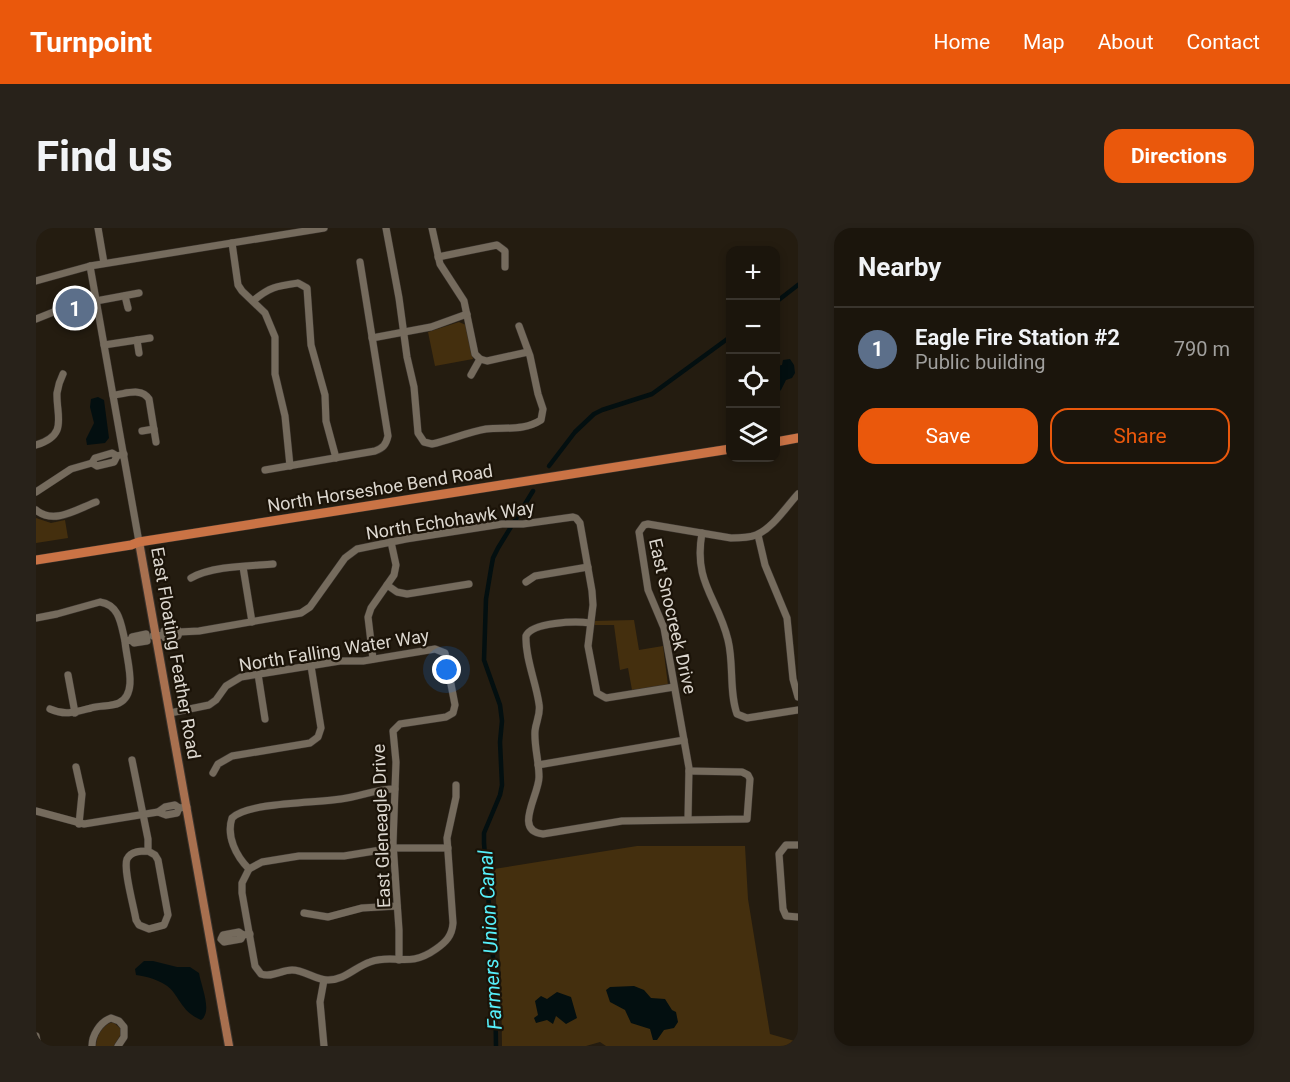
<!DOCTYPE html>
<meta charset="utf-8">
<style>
:root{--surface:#1b150c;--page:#28221a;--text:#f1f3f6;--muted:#a09f9d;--line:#39342d;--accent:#ea580c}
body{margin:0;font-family:Roboto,sans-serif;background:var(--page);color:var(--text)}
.controls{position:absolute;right:18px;top:18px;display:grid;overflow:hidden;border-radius:12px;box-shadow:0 3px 9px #0003}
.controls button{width:54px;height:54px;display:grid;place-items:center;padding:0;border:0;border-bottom:2px solid var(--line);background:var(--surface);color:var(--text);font:30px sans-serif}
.you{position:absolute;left:411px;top:442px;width:21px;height:21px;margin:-15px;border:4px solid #fff;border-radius:50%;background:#1a73e8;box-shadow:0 0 0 9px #1a73e833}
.badge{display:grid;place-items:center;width:39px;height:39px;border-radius:50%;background:var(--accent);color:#fff;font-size:20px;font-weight:700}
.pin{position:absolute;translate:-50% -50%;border:3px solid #fff;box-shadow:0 2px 6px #0006}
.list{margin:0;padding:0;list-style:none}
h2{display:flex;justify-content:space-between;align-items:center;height:78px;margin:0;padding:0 24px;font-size:26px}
h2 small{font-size:20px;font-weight:400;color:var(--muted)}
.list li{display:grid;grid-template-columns:39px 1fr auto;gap:18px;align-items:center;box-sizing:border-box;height:84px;padding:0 24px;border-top:2px solid var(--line)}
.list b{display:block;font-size:22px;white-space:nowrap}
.list p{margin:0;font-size:20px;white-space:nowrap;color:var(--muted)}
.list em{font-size:20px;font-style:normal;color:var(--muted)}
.actions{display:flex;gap:12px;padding:18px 24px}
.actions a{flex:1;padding:14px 0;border:2px solid var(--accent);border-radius:18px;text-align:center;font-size:21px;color:var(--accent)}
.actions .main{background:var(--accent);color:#fff}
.icon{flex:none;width:33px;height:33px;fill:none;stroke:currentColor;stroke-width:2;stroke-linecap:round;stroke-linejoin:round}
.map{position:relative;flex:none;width:762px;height:818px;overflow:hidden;border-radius:18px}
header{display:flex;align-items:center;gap:36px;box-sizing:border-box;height:84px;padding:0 30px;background:var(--accent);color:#fff}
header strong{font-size:28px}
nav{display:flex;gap:33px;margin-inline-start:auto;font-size:21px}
.intro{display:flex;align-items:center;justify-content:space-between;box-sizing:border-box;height:144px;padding:0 36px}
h1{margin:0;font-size:42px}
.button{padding:15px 27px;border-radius:18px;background:var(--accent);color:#fff;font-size:21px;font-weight:700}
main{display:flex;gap:36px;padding:0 36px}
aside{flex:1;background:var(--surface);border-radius:18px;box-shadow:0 3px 9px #0003}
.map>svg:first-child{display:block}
.green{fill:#442f0e}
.water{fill:#030f10}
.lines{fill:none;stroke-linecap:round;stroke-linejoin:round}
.canal{stroke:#030f10;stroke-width:4.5}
.minor-casing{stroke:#3b342e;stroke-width:8}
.major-casing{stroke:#3b342e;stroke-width:10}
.highway-casing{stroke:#3b342e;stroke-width:10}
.minor{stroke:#756b5d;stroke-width:7}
.major{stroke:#a8704f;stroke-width:8}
.highway{stroke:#ca7345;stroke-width:9}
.labels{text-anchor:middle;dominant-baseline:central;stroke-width:4.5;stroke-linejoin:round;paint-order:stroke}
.street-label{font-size:18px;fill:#dcd7cf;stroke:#1b1308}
.water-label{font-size:20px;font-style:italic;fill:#56effa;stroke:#1b1308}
</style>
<header>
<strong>Turnpoint</strong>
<nav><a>Home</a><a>Map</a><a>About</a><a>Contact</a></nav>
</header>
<div class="intro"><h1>Find us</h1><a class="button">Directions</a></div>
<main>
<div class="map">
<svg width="762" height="818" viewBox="0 0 762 818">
<rect width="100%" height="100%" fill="#241c10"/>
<g class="green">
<path d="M423,94L430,97L437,131L399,138L392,104Z"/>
<path d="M0,290L15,295L29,292L32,310L0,315Z"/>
<path d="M598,392L603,422L627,418L632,457L596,462L592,440L584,442L578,397H557L558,393Z"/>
<path d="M601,618H709L712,671L734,806L762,814V818H570L564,814L550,818H466L465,751L458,641Z"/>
<path d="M77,794L85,801V806L78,818H60C60,808 67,796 77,794Z"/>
</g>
<g class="water">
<path d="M754,131L758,137L759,145L756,150L750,152L745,162L740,166V138L746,137L747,132Z"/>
<path d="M62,169L68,172L73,210L69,215L51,217L50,211L58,195L54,179L55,171Z"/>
<path d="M108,733H117L141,739H154L163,745C165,758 177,784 165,792C143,783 143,764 128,756C120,751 109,748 100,747L99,741Z"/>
<path d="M598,758L608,762L615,770L629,771L636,782L640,784L642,794L638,800L628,802L621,812H617L614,801L595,795L589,782L574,774L570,762L574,759Z"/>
<path d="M521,764L535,769L541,790L530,796L520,788L517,796L511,792L500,795L498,790L502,787L499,773L505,768L511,771Z"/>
</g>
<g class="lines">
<g class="canal">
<path d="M740,74L762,57"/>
<path d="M513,238L539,204L558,186L566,182L616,166L694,109"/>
<path d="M460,818L459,755L448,615V605L464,567L466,557L464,514L466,493L464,477L448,432L450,371L455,341L457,330L462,320L497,263"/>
</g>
<g class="minor-casing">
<g id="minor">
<path d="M62,0L68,35"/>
<path d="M350,0L363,70L371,129L378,159L382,205L388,214L396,216C414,212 432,204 450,201C470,199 488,203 505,192L507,181L502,166L494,128L483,98"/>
<path d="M396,0L404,36L428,73L439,126L444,131L435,147"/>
<path d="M196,15L202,57L206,63L229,85L239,109V146L249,188L254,238"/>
<path d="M402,29L461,17L469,23V39"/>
<path d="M54,38L103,314"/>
<path d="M0,53L54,38L288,0"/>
<path d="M89,68L92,80"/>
<path d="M60,73L103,65"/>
<path d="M217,73C233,59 241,58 262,55L271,60L275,117L289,167L290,193L300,230"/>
<path d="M0,91L20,83"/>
<path d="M336,110L395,99L431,86"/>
<path d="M101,112L103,125"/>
<path d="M68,117L114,110"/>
<path d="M444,131L451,133L492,124"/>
<path d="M77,167C90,166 105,159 113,171L120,214"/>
<path d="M106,203L118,201"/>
<path d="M0,217C33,207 20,188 21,165C22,158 24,152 27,146"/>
<path d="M81,228L78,234L61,238L56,235L59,230L76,225L81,228L88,226"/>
<path d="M229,242L339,223C347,220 350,217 352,208L324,34"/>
<path d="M0,264L35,241L56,235"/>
<path d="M0,282C18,297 41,281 60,274"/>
<path d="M666,305C657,355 682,370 692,412C698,436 693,464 701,486L711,490L762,482"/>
<path d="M722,307L729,337L751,390L757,451L762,469"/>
<path d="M207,339L216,394"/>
<path d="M155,350C176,338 213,338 237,336"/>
<path d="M490,354L499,348L552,339"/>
<path d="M351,357L361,364L371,366L433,356"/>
<path d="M0,390L21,386L64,374C84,377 85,397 89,413L95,412L98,415L111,413L110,406L96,409L95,412"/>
<path d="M554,395C540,393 496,394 490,408C489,430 500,454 503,476C505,486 500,493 499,503C498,518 503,533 503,549C503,567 477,603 507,606L586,593L711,591L714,551L712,547L706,544L653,543"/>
<path d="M143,404L163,403L265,385L274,379L309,330L321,321L370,311L466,296H487L537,289L540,290L544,295L556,363L557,377L552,418L561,465L570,470L638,459"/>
<path d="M117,408L128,407V403L141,401L143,404L142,408L129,410L128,407"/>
<path d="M337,431L332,389L335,380L358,347L360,337L355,314"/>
<path d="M222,446L229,491"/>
<path d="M32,447L39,485"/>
<path d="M14,481C29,488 40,484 55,480C64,477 75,479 83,475C103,465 90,431 89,413"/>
<path d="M134,485L173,477L180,472L190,458L205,449L304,433H327L399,421L409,425L419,477L417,485L410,489L364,496L357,503L360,534L357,615L363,702V732"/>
<path d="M96,532L112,611V623L119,627L122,632L132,687L128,697L113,701L103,697L100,692C98,679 87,641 91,631C95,623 105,623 112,623"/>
<path d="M502,537L648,512"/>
<path d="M40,539L46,566L43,596"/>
<path d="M177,545L182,536L196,528L274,515L282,509L285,500L275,438"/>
<path d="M359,561C339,561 324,569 305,571C281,575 212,574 196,590C190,608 200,628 213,641L206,655V665L219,738L225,746C236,750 245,742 256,742C269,742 279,752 292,752C309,752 319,739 334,734C359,725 372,741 400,721C410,714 416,708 417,695L411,610L420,569V557"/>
<path d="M143,580L141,585L130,587L122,584L129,579L139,577L143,580L151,579"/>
<path d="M0,583L48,596L122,584"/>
<path d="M652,590L653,540L628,400L612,362L603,304L608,297L612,296L695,310C704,310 712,310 720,307C736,301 750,279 762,266"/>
<path d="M762,617H750L743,626L747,681L750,688L762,689"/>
<path d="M213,641L226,634L263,628H308L357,620H412"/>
<path d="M268,685L292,689L326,680L361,678"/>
<path d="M207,707L203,704L187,707L185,711L188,714L205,711L207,707L214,706"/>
<path d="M288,752L284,774L288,818"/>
<path d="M0,808L2,818"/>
<path d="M56,818C56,807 64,794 75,790L83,793L88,799V809L82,818"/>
</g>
</g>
<g class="major-casing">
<path id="major" d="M103,314L193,818"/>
</g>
<g class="highway-casing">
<g id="highway">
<path d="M740,214L762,210"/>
<path d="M0,332L95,317L103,314L694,221"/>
</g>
</g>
<use href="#minor" class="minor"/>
<use href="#major" class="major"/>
<use href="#highway" class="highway"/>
</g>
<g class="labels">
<g class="street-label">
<text transform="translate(344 260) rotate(-9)">North Horseshoe Bend Road</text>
<text transform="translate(414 292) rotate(-9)">North Echohawk Way</text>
<text transform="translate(637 388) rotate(77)">East Snocreek Drive</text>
<text transform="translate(298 422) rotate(-9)">North Falling Water Way</text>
<text transform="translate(140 425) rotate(80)">East Floating Feather Road</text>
<text transform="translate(345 598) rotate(-92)">East Gleneagle Drive</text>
</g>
<g class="water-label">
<text transform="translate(454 712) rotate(-93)">Farmers Union Canal</text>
</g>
</g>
</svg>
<div class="controls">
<button>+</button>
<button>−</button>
<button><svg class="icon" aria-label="locate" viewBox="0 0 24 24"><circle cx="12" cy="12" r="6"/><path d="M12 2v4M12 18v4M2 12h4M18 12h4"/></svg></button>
<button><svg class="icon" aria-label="layers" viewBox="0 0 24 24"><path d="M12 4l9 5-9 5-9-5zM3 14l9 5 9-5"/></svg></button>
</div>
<div class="you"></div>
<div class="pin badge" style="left:39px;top:80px;background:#5c6f8a">1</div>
</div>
<aside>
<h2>Nearby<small></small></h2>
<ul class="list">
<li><span class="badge" style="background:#5c6f8a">1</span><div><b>Eagle Fire Station #2</b><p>Public building</p></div><em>790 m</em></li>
</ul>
<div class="actions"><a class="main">Save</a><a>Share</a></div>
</aside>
</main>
